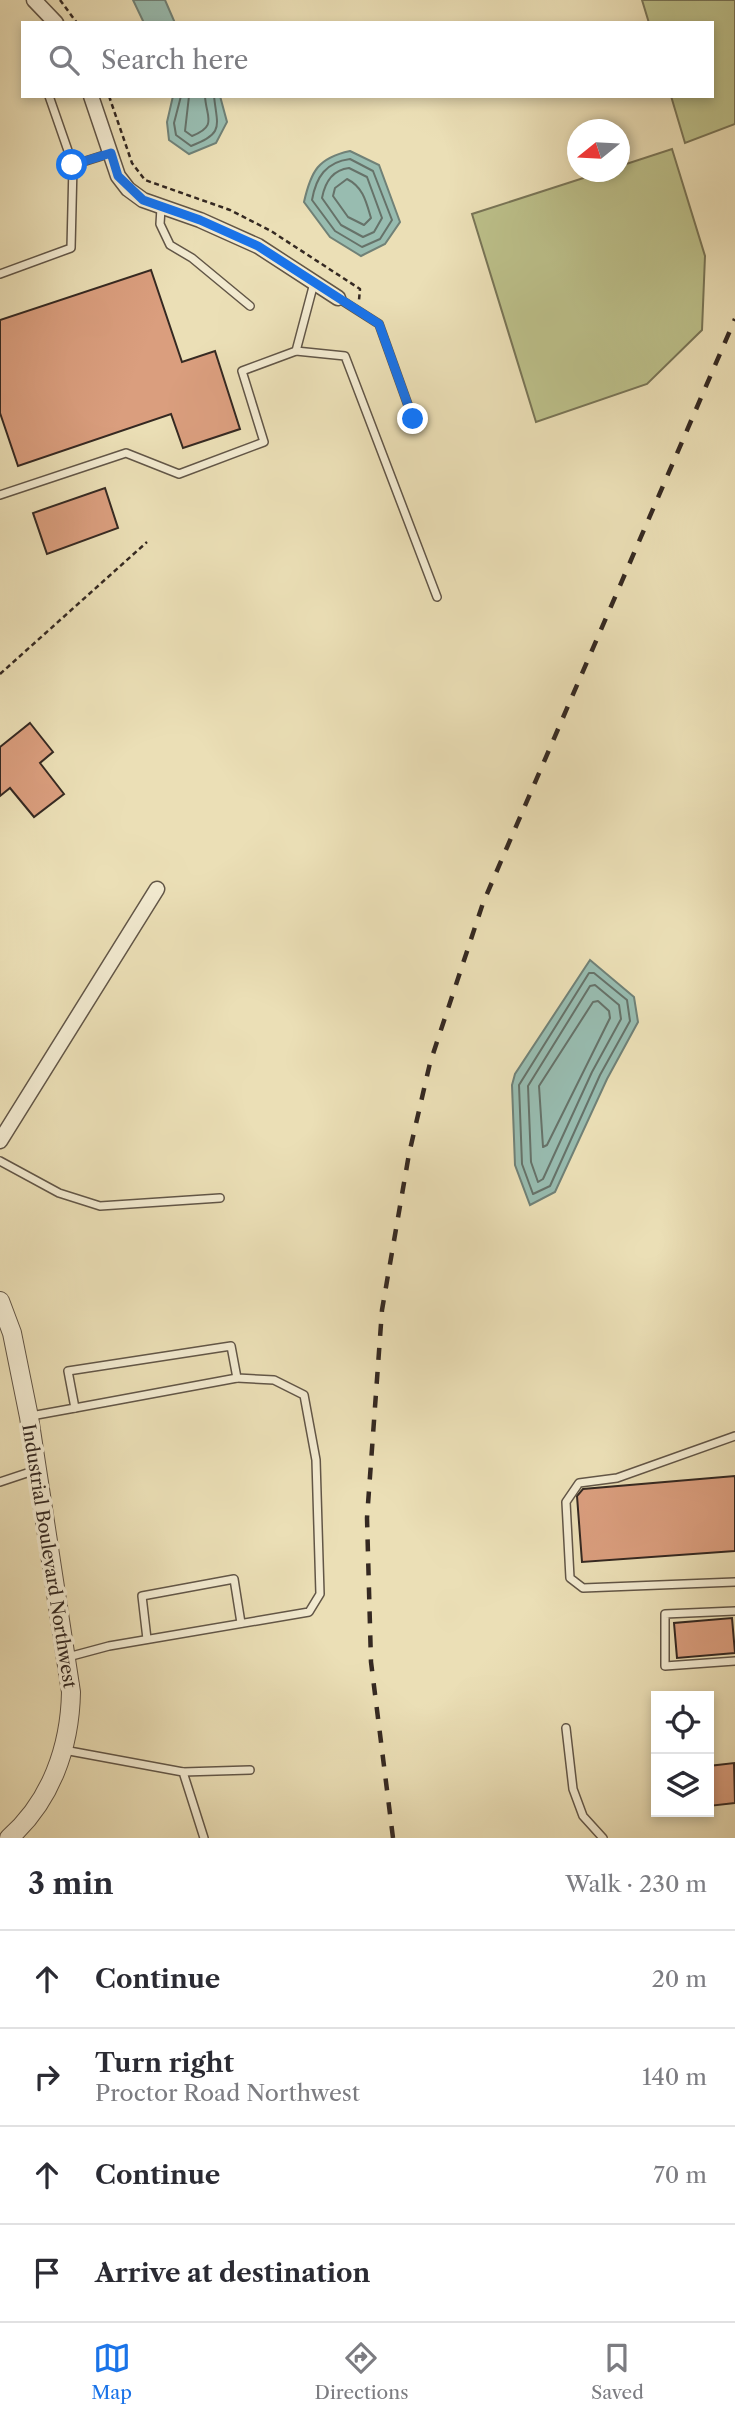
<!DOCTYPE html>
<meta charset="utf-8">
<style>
:root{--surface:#fff;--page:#f2f2f3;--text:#2b2b33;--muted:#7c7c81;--line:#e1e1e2;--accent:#1a73e8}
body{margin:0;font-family:"Libre Caslon Text",serif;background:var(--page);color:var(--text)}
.controls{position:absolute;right:21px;bottom:21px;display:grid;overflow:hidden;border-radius:0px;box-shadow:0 4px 10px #0003}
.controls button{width:63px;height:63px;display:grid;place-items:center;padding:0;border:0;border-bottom:2px solid var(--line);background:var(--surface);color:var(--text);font:35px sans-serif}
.compass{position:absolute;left:567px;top:119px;width:63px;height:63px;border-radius:50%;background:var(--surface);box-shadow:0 4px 10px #0003;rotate:252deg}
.stop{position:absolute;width:21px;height:21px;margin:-16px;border:5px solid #1a73e8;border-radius:50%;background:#fff}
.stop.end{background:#1a73e8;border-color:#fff;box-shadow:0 2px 7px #0008}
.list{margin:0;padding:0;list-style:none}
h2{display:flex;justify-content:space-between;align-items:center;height:91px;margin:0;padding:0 28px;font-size:30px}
h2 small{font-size:23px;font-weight:400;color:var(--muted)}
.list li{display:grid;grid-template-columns:46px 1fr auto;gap:21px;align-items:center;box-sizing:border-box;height:98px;padding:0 28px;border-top:2px solid var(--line)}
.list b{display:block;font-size:26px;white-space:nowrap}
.list p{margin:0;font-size:23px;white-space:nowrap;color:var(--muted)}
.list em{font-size:23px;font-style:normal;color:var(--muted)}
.icon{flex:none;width:38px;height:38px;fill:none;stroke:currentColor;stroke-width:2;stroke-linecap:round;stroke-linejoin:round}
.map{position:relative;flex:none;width:735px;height:1838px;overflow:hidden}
.search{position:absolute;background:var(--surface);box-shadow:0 4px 10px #0003;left:21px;right:21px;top:21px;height:77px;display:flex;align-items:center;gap:18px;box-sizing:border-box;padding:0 24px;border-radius:0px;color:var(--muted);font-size:26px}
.sheet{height:483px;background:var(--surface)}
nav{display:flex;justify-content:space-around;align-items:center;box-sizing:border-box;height:98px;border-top:2px solid var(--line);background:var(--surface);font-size:19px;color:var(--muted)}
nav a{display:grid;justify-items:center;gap:4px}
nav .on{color:var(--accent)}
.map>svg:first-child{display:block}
.green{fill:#bcc08a;stroke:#787456;stroke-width:2}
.water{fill:#98bcb0;stroke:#708177;stroke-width:2}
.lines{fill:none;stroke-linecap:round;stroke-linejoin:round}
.shore{stroke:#667269;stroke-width:2}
.building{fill:#da9e7e;stroke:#352922;stroke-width:2}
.service-casing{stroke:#625647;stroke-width:10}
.minor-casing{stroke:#625647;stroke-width:17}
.tertiary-casing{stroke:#625647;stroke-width:20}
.path{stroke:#352922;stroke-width:2.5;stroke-dasharray:5 3.5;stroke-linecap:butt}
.service{stroke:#f2ead0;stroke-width:7}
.minor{stroke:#f2ead0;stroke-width:14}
.tertiary{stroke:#f2ead0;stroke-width:18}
.rail{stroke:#352922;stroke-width:4.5;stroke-dasharray:12 12;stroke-linecap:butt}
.route{stroke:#1a73e8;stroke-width:9}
.labels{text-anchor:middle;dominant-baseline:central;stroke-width:7;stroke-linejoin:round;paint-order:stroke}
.street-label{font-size:18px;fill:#352922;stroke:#f2ead0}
</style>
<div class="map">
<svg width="735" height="1838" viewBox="0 0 735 1838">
<rect width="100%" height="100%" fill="#ebdfb6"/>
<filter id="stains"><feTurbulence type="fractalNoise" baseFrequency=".00286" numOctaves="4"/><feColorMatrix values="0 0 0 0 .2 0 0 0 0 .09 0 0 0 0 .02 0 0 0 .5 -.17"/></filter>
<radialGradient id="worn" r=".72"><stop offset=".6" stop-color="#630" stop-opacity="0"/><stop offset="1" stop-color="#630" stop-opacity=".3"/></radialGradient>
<g class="green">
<path d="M642,0H735V124L685,143L671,96H712V23H649Z"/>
<path d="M672,149L705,256L702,330L647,384L536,422L472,214L602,172H620V166Z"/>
</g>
<g class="water">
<path d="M133,0H165L175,23H144Z"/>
<path d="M173,96H220L227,122L216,143L189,154L169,140L167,122Z"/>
<path d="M350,151L379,165L400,222L385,244L361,256L330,237L304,202C311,171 318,158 350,151Z"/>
<path d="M590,960L634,997L638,1022L607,1079L555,1192L530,1205L515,1165L512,1085L515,1074Z"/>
</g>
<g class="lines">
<g class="shore">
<path d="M181,96L174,123L176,135L191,146C225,133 217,126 214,96"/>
<path d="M189,96L185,131L192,136C218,126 206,117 205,96"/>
<path d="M350,159L373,171L392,220L380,239L362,247L335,231L312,200C316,177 326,162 350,159Z"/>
<path d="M349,168L367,177L382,218L374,232L363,237L341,225L322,198C325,182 332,170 349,168Z"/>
<path d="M347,179C363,187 366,201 371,218L364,225L348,217L333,196L335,188Z"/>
<path d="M589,973H594L627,1000L630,1021L600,1075L550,1186L533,1194L522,1164L519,1085Z"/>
<path d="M595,985L619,1005L621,1019L592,1072L543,1179L538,1182L531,1162L528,1086L590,986Z"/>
<path d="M598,1001L609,1011L610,1018L547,1145L543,1147L539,1086L593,1002Z"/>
</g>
</g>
<g class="building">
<path d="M151,270L182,362L215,351L240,429L183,448L171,414L18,466L0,413V320Z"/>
<path d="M105,488L118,528L47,554L33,513Z"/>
<path d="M30,723L53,752L40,763L64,794L34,817L10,788L0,796V747Z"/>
<path d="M735,1476V1551L582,1562L577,1496L583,1489Z"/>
<path d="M732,1618L735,1653L677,1658L674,1623Z"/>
<path d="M734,1763L735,1803L709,1806V1766Z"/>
</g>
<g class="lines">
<g class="service-casing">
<g id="service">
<path d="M73,165L111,153"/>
<path d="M161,208L160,224L170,245L192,258L250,306"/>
<path d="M0,274L71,248L73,165L49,96"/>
<path d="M338,298L379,324L413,419"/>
<path d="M296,351L345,356L437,597"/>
<path d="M0,495L126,453L179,474L264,442L242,371L296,351L314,283"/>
<path d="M0,1161L59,1193L100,1206L220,1198"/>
<path d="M75,1408L237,1378"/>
<path d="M31,1416L75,1408L68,1371L231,1346L237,1378L274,1380L304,1395L316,1460L320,1594L309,1612L109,1646L68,1657"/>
<path d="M735,1436L617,1478L579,1483L566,1502L570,1578L583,1588L735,1582"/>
<path d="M0,1482L36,1470"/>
<path d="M735,1611L665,1614V1666L735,1661"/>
<path d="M147,1639L142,1596L234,1579L241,1623"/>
<path d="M566,1728L573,1789L583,1816L603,1838"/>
<path d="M64,1750L183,1772L204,1838"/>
<path d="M183,1772L250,1770"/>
</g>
</g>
<g class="minor-casing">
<g id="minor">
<path d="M34,0L56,23"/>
<path d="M91,96L118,176L128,189L143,200L200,220L258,246L338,298"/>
<path d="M0,1141L157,889"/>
</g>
</g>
<g class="tertiary-casing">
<path id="tertiary" d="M0,1301L12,1333L29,1417L71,1692C70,1747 51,1801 9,1838"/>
</g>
<g class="path">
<path d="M60,0L77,23"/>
<path d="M109,96L132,163L145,180L230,210L271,231L360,289L359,300"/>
<path d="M0,674L147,542"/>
</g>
<use href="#service" class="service"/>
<use href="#minor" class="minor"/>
<use href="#tertiary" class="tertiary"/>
<path class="rail" d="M393,1838L371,1662L367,1518L382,1310L409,1154L430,1063L483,903L735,319"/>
</g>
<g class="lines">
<path class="route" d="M72,165L111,153L118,176L143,200L200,220L258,246L379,324L413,419"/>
</g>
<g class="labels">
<g class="street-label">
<text transform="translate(49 1556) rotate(81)">Industrial Boulevard Northwest</text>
</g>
</g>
<rect width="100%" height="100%" filter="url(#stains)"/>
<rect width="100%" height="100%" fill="url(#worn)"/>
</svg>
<div class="controls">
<button><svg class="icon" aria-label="locate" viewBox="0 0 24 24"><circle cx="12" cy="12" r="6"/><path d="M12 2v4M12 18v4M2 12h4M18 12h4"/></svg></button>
<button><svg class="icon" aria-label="layers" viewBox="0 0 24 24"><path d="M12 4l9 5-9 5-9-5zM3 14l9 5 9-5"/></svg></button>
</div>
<svg class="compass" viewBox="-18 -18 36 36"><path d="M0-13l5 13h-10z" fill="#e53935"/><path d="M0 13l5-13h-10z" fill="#7c7c81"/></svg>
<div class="stop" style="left:72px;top:165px"></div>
<div class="stop end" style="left:413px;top:419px"></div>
<div class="search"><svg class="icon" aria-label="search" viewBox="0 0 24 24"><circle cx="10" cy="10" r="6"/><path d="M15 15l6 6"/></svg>Search here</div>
</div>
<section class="sheet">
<h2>3 min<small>Walk · 230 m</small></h2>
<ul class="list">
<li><svg class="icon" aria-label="ahead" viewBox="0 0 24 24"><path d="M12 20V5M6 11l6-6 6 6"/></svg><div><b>Continue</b></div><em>20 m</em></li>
<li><svg class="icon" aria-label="right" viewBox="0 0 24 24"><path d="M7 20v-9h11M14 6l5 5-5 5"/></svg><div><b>Turn right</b><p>Proctor Road Northwest</p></div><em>140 m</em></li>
<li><svg class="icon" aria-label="ahead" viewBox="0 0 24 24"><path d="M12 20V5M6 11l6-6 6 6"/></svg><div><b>Continue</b></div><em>70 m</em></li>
<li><svg class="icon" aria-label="arrive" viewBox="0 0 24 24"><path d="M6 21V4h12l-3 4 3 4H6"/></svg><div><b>Arrive at destination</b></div></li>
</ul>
</section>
<nav>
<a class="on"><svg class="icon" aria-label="map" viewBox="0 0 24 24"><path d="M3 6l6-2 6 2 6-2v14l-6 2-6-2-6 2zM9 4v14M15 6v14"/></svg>Map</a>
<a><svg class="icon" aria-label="directions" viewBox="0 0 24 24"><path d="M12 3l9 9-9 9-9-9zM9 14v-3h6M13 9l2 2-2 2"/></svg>Directions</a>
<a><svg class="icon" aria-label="saved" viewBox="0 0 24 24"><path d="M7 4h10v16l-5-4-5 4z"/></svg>Saved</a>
</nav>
